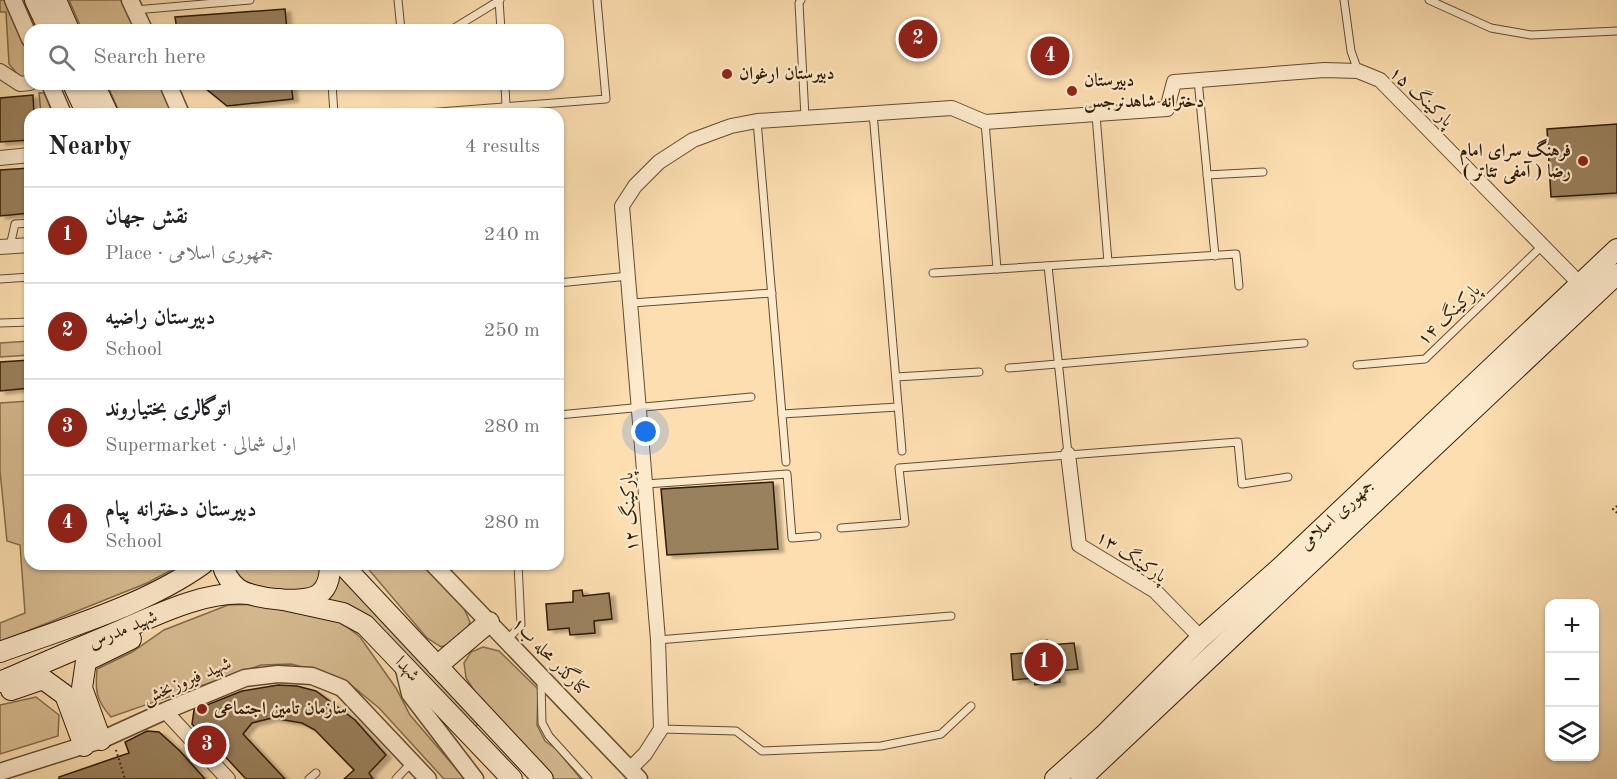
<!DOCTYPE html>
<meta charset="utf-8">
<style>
:root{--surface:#fff;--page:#f6f6f6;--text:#202124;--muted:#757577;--line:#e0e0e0;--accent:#8f2418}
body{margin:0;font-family:"Old Standard TT",Amiri,serif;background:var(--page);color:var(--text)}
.controls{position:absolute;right:18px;bottom:18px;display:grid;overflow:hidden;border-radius:12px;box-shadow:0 2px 4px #0004}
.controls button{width:54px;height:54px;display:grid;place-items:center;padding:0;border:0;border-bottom:2px solid var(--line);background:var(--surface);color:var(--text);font:30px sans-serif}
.you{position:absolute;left:646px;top:432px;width:21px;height:21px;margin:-15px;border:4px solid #fff;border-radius:50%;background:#1a73e8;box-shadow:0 0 0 9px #1a73e833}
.badge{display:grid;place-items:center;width:39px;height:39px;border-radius:50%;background:var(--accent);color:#fff;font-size:20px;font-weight:700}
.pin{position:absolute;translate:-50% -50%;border:3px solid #fff;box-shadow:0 2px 6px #0006}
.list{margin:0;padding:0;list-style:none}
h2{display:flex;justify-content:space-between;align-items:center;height:78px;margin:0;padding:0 24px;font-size:26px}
h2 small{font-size:20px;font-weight:400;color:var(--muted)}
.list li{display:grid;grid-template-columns:39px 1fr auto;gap:18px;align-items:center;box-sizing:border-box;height:96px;padding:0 24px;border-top:2px solid var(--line)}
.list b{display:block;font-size:22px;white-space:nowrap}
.list p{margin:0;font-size:20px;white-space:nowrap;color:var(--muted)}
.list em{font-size:20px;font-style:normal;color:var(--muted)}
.icon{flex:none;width:33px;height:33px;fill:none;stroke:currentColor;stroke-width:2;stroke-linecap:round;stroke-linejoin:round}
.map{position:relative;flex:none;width:1617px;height:779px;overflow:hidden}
.search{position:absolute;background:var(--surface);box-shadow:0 2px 4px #0004;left:24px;top:24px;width:540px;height:66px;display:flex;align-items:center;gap:15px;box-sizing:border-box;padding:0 21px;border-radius:18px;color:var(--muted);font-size:22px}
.panel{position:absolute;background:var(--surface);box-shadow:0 2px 4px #0004;left:24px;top:108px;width:540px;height:462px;border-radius:18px}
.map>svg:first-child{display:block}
.green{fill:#d9bd93;stroke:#846c4b;stroke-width:1.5}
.building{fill:#9a815d;stroke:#2f1c03;stroke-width:1.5;filter:url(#shadow)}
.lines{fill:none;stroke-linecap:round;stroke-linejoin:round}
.service-casing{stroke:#624c2e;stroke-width:9}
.minor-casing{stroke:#624c2e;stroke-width:16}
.tertiary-casing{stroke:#624c2e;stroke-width:19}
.secondary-casing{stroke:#2f1c03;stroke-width:22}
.path{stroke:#2f1c03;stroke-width:2;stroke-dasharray:1.5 3;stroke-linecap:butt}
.service{stroke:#fdeacc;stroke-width:7}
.minor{stroke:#fdeacc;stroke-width:14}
.tertiary{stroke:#fdeacc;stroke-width:16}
.secondary{stroke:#fdeacc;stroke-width:20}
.poi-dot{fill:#8f2418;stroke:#fdeacc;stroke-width:2}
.labels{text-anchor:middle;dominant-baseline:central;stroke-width:4.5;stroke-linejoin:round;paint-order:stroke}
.poi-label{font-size:18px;font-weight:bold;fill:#2f1c03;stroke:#fdeacc;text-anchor:start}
.street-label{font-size:18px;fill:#2f1c03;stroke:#fdeacc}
</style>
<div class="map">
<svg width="1617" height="779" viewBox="0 0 1617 779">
<defs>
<filter id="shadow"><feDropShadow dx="5.5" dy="3" stdDeviation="1.5" flood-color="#0004"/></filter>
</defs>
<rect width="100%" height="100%" fill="#fcdeb0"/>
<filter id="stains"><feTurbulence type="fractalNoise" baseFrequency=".00333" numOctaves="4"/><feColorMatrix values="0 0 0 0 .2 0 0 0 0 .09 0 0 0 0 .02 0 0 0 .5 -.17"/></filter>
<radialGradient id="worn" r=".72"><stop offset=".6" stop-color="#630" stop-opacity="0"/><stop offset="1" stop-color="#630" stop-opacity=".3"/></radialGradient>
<g class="green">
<path d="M0,0H10L30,49V79L28,81L18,75L9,64L6,12H0Z"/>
<path d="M69,0H123L137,30H82Z"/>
<path d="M107,84H163L177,114H120Z"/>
<path d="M39,93H44L53,114H41Z"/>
<path d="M30,341V355L0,357V343Z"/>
<path d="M30,401V564H183L147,583L0,642V623L25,613L20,545L7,541L0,471V403Z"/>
<path d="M230,564H321V579L315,588C284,592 246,596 230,564Z"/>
<path d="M364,564H425L462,604L470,622C465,637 456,642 441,647L427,638Z"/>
<path d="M339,570L480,722L473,729L395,646L322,603C336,593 337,586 339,570Z"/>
<path d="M262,604L338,620L360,637L396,688L410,715L465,779H444L379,708L346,681L322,672L291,664L261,665L111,717C96,700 95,691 97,669L132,652L164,630L228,605Z"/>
<path d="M483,647L499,651L538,689L537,725L545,741L556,749L581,779H553L477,695L466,678L464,663L471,652Z"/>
<path d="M36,697L59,715L58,736L0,754V705Z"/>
</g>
<g class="building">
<path d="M285,9L287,30H177L175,17Z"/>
<path d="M200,84H291L293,99L227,106Z"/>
<path d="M33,95L34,114H30V140L0,142V98Z"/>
<path d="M1617,124V193L1551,197L1547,129Z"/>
<path d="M30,168V213L0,216V170Z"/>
<path d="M30,360V388L0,391V362Z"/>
<path d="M773,482L778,549L667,555L661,489Z"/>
<path d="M582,590L583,596L609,593L612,619L594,621L595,633L570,635L569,628L548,630L546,604L573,602V591Z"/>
<path d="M1047,640L1048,645L1074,643L1078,669L1059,671L1060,682L1035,685L1034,678L1013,680L1011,654L1038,652V641Z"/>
<path d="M278,685L297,686L316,691L355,720L386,755L369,773L373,779H344L354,770L315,730L302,723L272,718L252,723L243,734L285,779H246L220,751L217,754L192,724L194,710L242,691Z"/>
<path d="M147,731L159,732L180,751L205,779H59V777L129,753L125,742Z"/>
</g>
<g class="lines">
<g class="service-casing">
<g id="service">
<path d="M398,0L401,30"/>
<path d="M499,0L501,30"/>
<path d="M801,0L799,3L805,117"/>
<path d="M1344,0L1351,51L1358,71"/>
<path d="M1429,0L1491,28L1531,35L1617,31"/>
<path d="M135,10L250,0"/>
<path d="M451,30L500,0"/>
<path d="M1198,80L1215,256"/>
<path d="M332,84L334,114"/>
<path d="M505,84L506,107"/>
<path d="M873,113L902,451"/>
<path d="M413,114L606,99L597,0"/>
<path d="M1096,115L1108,262"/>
<path d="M757,121L786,462"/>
<path d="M985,122L997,269"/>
<path d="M1207,175L1263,172"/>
<path d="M10,246L15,224L30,223"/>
<path d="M1048,266L1068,454"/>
<path d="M933,273L1236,254L1239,286"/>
<path d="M0,279L30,277"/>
<path d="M558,283L629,276"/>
<path d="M632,303L772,293"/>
<path d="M0,323L30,322"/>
<path d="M1357,365L1425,359L1543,245"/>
<path d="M1009,368L1304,343"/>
<path d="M896,377L979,372"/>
<path d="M782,414L898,407"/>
<path d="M558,415L751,397"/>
<path d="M646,484L787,474L792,538L817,536"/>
<path d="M841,528L905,523L899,468L1238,442L1242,484L1288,477"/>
<path d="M507,640L521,625L518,564"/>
<path d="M658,640L951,616"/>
<path d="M541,681L542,723L549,736L588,779"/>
<path d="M661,729L736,731L762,751L881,746L941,734L971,706"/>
<path d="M309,779L316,773"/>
<path d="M396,779L411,763"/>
</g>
</g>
<g class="minor-casing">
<g id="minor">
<path d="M0,71L20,84L30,83"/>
<path d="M0,158L30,155"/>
<path d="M0,247L30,245"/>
<path d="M1068,454L1079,545L1155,591L1201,638"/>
<path d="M165,711L228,779"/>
<path d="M630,769L645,754L661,729L658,640L651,555L622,206L635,186L659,162L693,140L731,126L757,121L952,108L985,122L1167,109L1174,82L1324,70L1358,71L1380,80L1581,285"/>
</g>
</g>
<g class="tertiary-casing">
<g id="tertiary">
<path d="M13,0L30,39"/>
<path d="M130,0L144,30"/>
<path d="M50,84L63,114"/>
<path d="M168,84L181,114"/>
<path d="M433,564L639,779"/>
<path d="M403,665L410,694L475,779"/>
<path d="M0,772L101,740L165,711L245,678L278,674L312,676L342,688L428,779"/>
</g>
</g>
<g class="secondary-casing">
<g id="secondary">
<path d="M35,0L49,30"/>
<path d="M56,0L69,30"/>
<path d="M73,84L87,114"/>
<path d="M94,84L108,114"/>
<path d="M222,564C225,574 229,581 237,588C251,599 304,605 319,594C329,587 330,575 330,564"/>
<path d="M342,564L543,779"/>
<path d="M279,599L343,613L365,625L512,779"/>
<path d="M0,652C66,628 146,605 203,564"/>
<path d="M437,666L489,622"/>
<path d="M0,682C37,666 73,650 110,635C152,617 203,590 249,594"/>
<path d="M11,690L43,679L65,695L84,746"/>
<path d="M101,740L82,688L86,661L131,639"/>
<path d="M1055,779L1104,735L1201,638L1282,566L1617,249"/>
<path d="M1081,779L1617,274"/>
</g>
</g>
<g class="path">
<path d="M1617,506L1613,509L1617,513"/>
<path d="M116,750L125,779"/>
</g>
<use href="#service" class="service"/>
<use href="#minor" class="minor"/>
<use href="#tertiary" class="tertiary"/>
<use href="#secondary" class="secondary"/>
</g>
<g class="poi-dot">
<circle cx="727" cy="74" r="6"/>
<circle cx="1072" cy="91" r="6"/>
<circle cx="1583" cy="161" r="6"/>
<circle cx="202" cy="709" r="6"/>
</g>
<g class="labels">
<g class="poi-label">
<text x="739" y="74">دبیرستان ارغوان</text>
<text x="1084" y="81">دبیرستان<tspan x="1084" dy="21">دخترانه شاهدنرجس</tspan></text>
<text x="1571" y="151" text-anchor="end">فرهنگ سرای امام<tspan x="1571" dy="21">رضا ( آمفی تئاتر )</tspan></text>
<text x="214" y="709">سازمان تامین اجتماعی</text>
</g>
<g class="street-label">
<text transform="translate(1421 97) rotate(43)">پارکینگ ۱۵</text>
<text transform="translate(1449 315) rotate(-44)">پارکینگ ۱۴</text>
<text transform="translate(630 512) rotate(-94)">پارکینگ ۱۲</text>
<text transform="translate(1337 515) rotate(-43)">جمهوری اسلامی</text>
<text transform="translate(1131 557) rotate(33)">پارکینگ ۱۳</text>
<text transform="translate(123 630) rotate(-23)">شهید مدرس</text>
<text transform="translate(550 657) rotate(46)">کنارگذر محله ب۱</text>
<text transform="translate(407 669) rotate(47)">شهدا</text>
<text transform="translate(187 681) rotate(-23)">شهید فیروزبخش</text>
</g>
</g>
<rect width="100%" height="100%" filter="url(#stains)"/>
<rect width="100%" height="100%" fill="url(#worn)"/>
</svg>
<div class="controls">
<button>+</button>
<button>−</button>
<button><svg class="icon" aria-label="layers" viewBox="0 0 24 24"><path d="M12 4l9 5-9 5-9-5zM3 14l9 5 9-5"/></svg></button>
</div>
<div class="you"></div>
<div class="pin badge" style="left:1044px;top:662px">1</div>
<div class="pin badge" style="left:918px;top:39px">2</div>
<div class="pin badge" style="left:207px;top:745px">3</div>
<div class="pin badge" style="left:1050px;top:56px">4</div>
<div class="search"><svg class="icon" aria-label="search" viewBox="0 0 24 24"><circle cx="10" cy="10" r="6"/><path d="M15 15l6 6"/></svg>Search here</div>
<section class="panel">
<h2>Nearby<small>4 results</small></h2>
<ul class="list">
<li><span class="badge">1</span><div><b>نقش جهان</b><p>Place · جمهوری اسلامی</p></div><em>240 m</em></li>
<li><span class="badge">2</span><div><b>دبیرستان راضیه</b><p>School</p></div><em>250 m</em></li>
<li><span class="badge">3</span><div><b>اتوگالری بختیاروند</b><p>Supermarket · اول شمالی</p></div><em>280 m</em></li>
<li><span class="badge">4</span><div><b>دبیرستان دخترانه پیام</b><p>School</p></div><em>280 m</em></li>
</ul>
</section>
</div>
